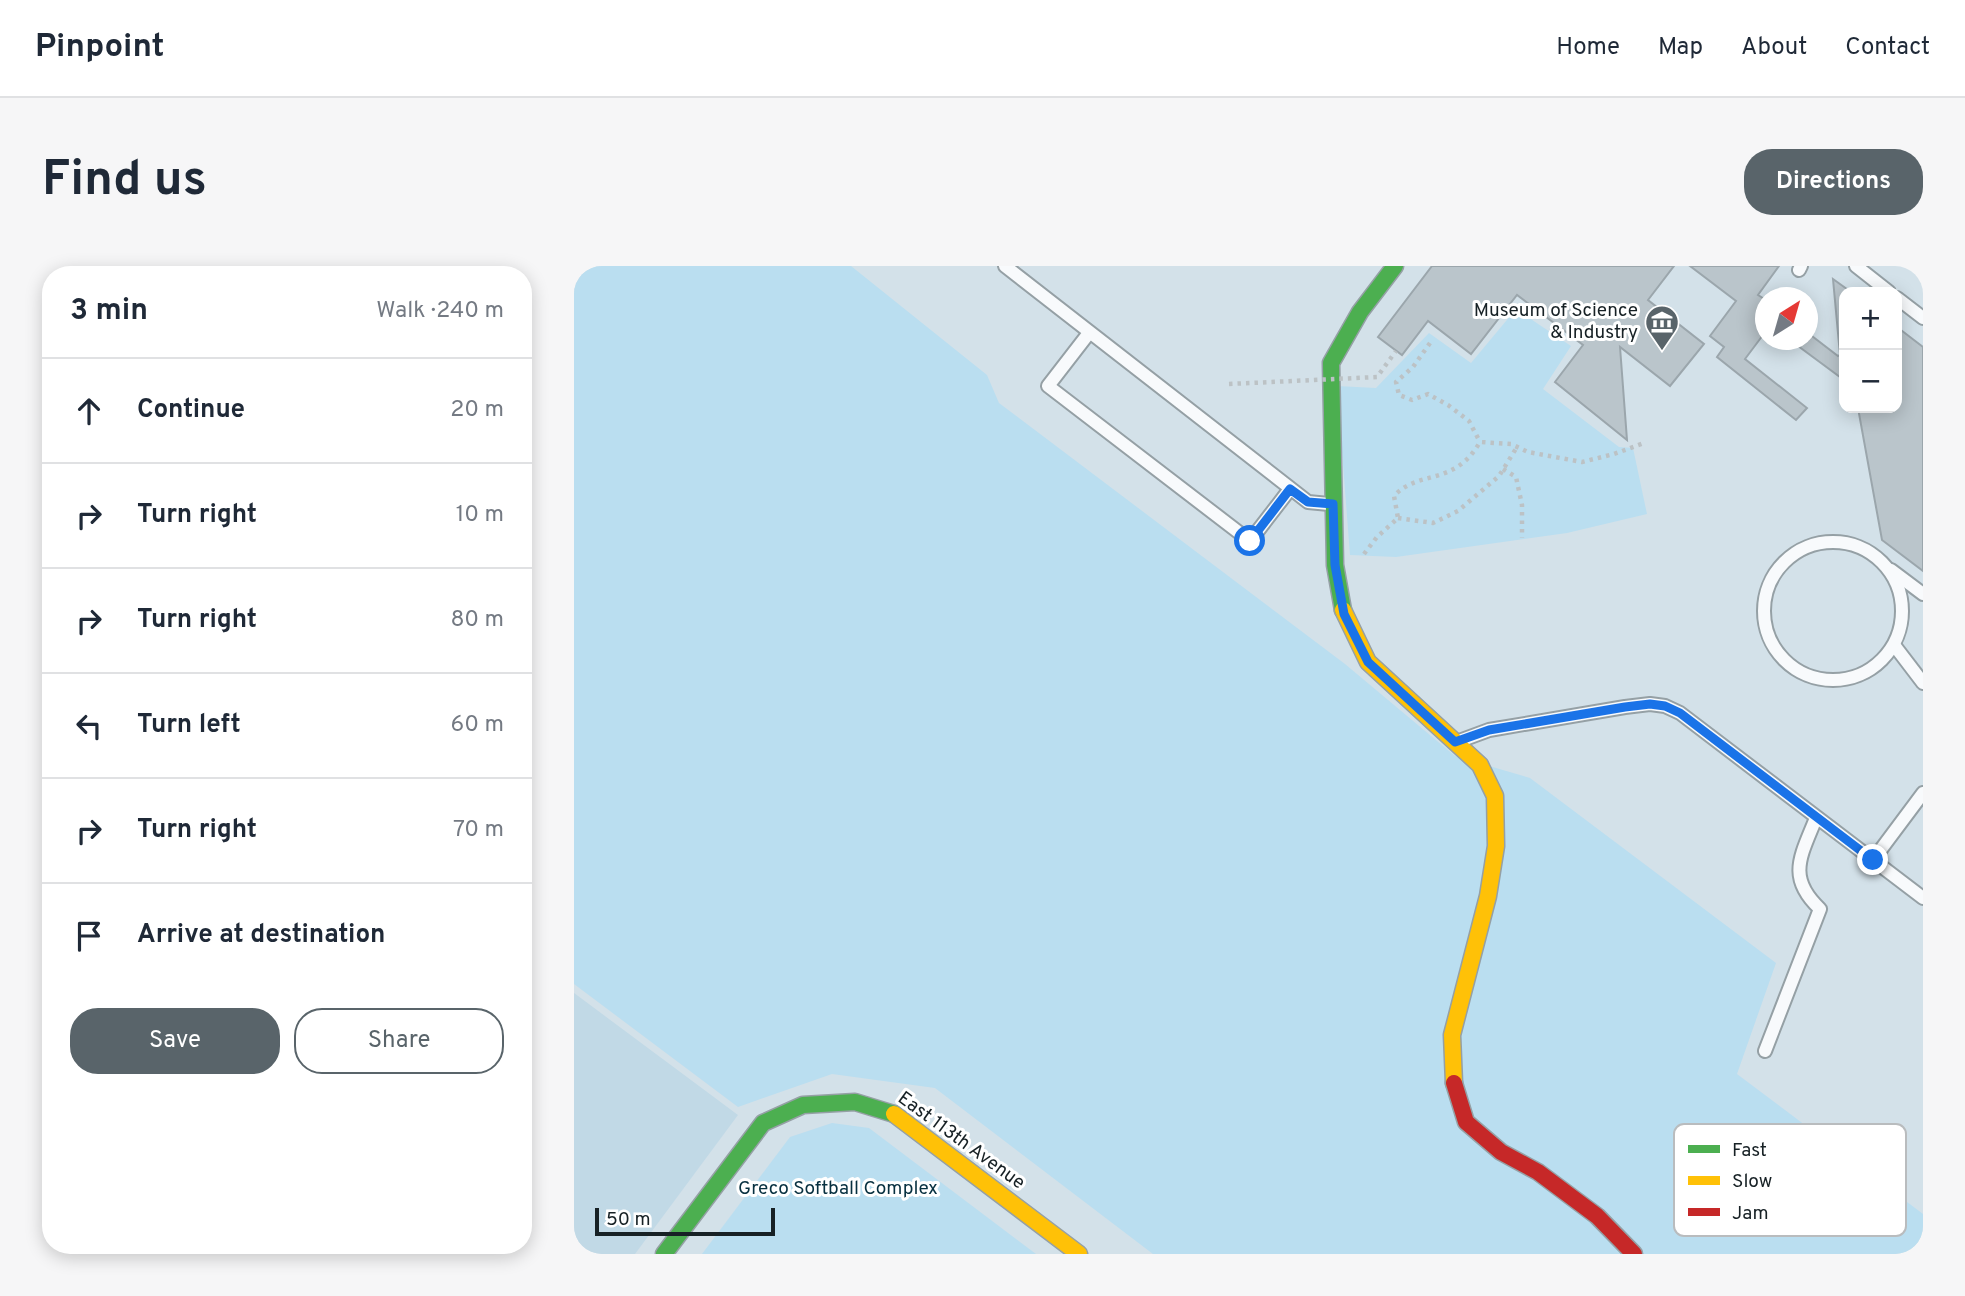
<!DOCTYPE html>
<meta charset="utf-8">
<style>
:root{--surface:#fff;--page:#f6f6f7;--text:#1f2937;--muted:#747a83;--line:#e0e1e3;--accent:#59646a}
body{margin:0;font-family:Overpass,sans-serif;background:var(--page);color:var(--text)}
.controls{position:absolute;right:21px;top:21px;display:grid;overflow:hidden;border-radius:14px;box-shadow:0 4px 18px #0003}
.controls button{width:63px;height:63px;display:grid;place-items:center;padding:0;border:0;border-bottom:2px solid var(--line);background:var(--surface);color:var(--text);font:35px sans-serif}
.compass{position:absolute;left:1181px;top:21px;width:63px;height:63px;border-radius:50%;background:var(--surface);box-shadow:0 4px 18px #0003;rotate:37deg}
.scale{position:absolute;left:21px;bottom:18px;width:180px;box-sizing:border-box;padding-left:7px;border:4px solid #172125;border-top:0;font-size:19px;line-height:24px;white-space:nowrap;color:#172125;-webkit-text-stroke:5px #fff;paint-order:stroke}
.stop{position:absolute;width:21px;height:21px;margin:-16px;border:5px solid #1a73e8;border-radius:50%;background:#fff}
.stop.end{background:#1a73e8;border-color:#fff;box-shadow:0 2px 7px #0008}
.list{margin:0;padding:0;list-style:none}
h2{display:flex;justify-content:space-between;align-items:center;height:91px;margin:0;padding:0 28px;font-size:30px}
h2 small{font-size:23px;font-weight:400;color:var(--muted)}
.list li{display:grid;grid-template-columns:46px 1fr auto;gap:21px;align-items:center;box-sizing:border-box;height:105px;padding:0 28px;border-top:2px solid var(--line)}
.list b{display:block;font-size:26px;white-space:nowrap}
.list em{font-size:23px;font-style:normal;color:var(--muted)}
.actions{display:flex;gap:14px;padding:21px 28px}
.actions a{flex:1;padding:16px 0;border:2px solid var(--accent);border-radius:28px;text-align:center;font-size:24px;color:var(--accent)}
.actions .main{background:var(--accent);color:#fff}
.icon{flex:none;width:38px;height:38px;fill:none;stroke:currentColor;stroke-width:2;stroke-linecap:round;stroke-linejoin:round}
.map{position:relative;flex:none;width:1349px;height:988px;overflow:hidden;border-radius:28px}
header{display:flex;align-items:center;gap:42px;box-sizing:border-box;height:98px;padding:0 35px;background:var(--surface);border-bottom:2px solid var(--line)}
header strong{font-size:33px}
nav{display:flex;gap:38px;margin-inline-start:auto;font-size:24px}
.intro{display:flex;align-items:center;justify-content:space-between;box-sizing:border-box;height:168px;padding:0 42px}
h1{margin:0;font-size:49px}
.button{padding:18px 32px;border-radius:28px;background:var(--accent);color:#fff;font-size:24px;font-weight:700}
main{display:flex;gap:42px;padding:0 42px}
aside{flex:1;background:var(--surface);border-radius:28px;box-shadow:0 4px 18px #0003}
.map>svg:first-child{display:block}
.built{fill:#c1d9e6}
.green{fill:#badef0}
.building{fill:#bac5cb;stroke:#9ba6ac;stroke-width:2}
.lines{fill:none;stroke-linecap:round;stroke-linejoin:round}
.lane-casing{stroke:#95a0a5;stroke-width:16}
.fast-casing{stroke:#95a0a5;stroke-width:19}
.slow-casing{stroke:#95a0a5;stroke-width:19}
.jam-casing{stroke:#95a0a5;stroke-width:19}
.path{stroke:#bcc2c5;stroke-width:4.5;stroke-dasharray:3.5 5;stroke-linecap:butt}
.lane{stroke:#f8fafc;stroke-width:12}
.fast{stroke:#4caf50;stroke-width:16}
.slow{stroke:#ffc107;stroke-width:16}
.jam{stroke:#c62828;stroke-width:16}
.path-bridge{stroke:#bcc2c5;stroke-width:4.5;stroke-dasharray:3.5 5;stroke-linecap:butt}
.route{stroke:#1a73e8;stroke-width:9}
.labels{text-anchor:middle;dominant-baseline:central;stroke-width:6;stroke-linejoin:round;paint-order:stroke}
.poi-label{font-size:19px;fill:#172125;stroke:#fff;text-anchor:end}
.street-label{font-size:19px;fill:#172125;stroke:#fff}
.park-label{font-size:19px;fill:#073040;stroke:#fff}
.key{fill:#fff;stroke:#b9bcbe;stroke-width:2}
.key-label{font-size:19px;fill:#172125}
</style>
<header>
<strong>Pinpoint</strong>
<nav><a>Home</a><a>Map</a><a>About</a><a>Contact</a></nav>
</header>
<div class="intro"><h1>Find us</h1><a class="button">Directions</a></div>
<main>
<aside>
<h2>3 min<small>Walk · 240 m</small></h2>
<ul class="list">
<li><svg class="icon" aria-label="ahead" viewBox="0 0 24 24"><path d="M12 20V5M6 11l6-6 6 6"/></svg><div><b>Continue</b></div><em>20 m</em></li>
<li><svg class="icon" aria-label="right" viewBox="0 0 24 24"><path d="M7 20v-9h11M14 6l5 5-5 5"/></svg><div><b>Turn right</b></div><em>10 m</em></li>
<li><svg class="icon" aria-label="right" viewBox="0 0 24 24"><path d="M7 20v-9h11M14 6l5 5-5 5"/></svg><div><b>Turn right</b></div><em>80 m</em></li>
<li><svg class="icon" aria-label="left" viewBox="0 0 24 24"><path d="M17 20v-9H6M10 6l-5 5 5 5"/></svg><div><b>Turn left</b></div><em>60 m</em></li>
<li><svg class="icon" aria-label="right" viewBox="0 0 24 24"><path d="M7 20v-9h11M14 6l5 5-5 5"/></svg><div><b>Turn right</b></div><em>70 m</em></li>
<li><svg class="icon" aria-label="arrive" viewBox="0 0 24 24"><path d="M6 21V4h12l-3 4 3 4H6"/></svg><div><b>Arrive at destination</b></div></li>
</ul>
<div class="actions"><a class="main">Save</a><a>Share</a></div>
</aside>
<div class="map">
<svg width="1349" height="988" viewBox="0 0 1349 988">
<rect width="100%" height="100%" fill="#d3e1e9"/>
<path class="built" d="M0,727L164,849L61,988H0Z"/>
<g class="green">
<path d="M0,0H277L413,109L425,137L771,398L881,490L956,512L1202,697L1163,808L1349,948V988H579L361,822L258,808L164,841L0,718Z"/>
<path d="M942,43L997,80L969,123L1045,181L1059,182L1073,248L993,267L822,291L776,289L763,120L802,122L855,67L897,97Z"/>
<path d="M258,857L295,862L462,988H128L216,871Z"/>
</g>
<g class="building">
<path d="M858,0H1100L1074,34L1130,78L1096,120L1046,81L1053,174L981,116L1009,79L943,29L897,88L854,55L828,89L804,71Z"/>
<path d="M1116,0H1205L1184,29L1192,34V65L1171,93L1233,142L1222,154L1143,91L1150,81L1136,70L1162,35Z"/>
<path d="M1259,13L1277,26H1270V114L1216,74H1234V67L1264,90L1266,89Z"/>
<path d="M1323,61L1349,81V305L1308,274L1284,142H1323Z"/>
</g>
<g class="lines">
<g class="lane-casing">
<g id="lane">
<path d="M431,0L734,236L755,238"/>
<path d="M1282,0L1315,26"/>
<path d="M1225,4L1227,0"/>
<path d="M1323,32L1349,52"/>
<path d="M515,67L474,120L676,275L716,223"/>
<circle cx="1259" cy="345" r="69"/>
<path d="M1317,304L1349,328"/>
<path d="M1320,379L1349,417"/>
<path d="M888,474L915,464L1051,441L1076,438L1091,440L1106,447L1349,632"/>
<path d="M1299,594L1349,527"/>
<path d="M1191,785L1246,643C1212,611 1227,590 1242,552"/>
</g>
</g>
<g class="fast-casing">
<g id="fast">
<path d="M769,344L761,299L757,97L786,46L821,0"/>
<path d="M90,988L189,857L229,839L281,836L320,848"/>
</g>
</g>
<g class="slow-casing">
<g id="slow">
<path d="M769,344L794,396L906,499L921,530L922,580L914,630L878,769L880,817"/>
<path d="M320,848L505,988"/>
</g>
</g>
<g class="jam-casing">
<path id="jam" d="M880,817L892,856L927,886L964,906L1023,950L1060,988"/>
</g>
<g class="path">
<path d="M856,77L839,101L822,116L825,129L838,134L854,128L874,139L895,155L906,176"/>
<path d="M929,203L942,211L948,239V272"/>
<path d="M824,252L859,257L884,245L925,210L943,181"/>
<path d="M790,288L803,271L824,252L820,230C845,203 880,221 906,176L937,178L954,186L1008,196L1040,188L1070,177"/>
</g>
<use href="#lane" class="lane"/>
<use href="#fast" class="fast"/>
<use href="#slow" class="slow"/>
<use href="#jam" class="jam"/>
<path class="path-bridge" d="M655,118L803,111L822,85"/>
</g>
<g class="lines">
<path class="route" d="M676,275L716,223L734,236L759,238L761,299L770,348L794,396L881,476L915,464L1051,441L1076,438L1091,440L1106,447L1299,594"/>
</g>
<defs>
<g id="museum-pin" transform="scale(1.75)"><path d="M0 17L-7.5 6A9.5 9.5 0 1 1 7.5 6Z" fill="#59646a" stroke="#fff"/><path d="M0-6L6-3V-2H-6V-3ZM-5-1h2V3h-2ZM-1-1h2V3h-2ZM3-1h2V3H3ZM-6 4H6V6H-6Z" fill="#fff"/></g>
</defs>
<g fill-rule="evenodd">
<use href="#museum-pin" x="1088" y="56"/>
</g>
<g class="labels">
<g class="poi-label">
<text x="1064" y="45">Museum of Science<tspan x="1064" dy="22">&amp; Industry</tspan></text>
</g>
<g class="street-label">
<text transform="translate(387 875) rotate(36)">East 113th Avenue</text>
</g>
<g class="park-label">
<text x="264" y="923">Greco Softball Complex</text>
</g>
</g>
<rect x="1100" y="858" width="232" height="112" rx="10" class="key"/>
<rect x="1114" y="879" width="32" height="8" fill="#4caf50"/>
<rect x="1114" y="910" width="32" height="9" fill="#ffc107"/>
<rect x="1114" y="942" width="32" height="8" fill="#c62828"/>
<g class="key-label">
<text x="1158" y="890">Fast</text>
<text x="1158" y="921">Slow</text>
<text x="1158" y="953">Jam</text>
</g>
</svg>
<div class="controls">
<button>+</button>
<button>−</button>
</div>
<svg class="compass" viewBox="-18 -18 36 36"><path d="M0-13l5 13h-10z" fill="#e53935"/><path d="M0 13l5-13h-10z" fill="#747a83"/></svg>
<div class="scale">50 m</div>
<div class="stop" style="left:676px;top:275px"></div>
<div class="stop end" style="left:1299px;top:594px"></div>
</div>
</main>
